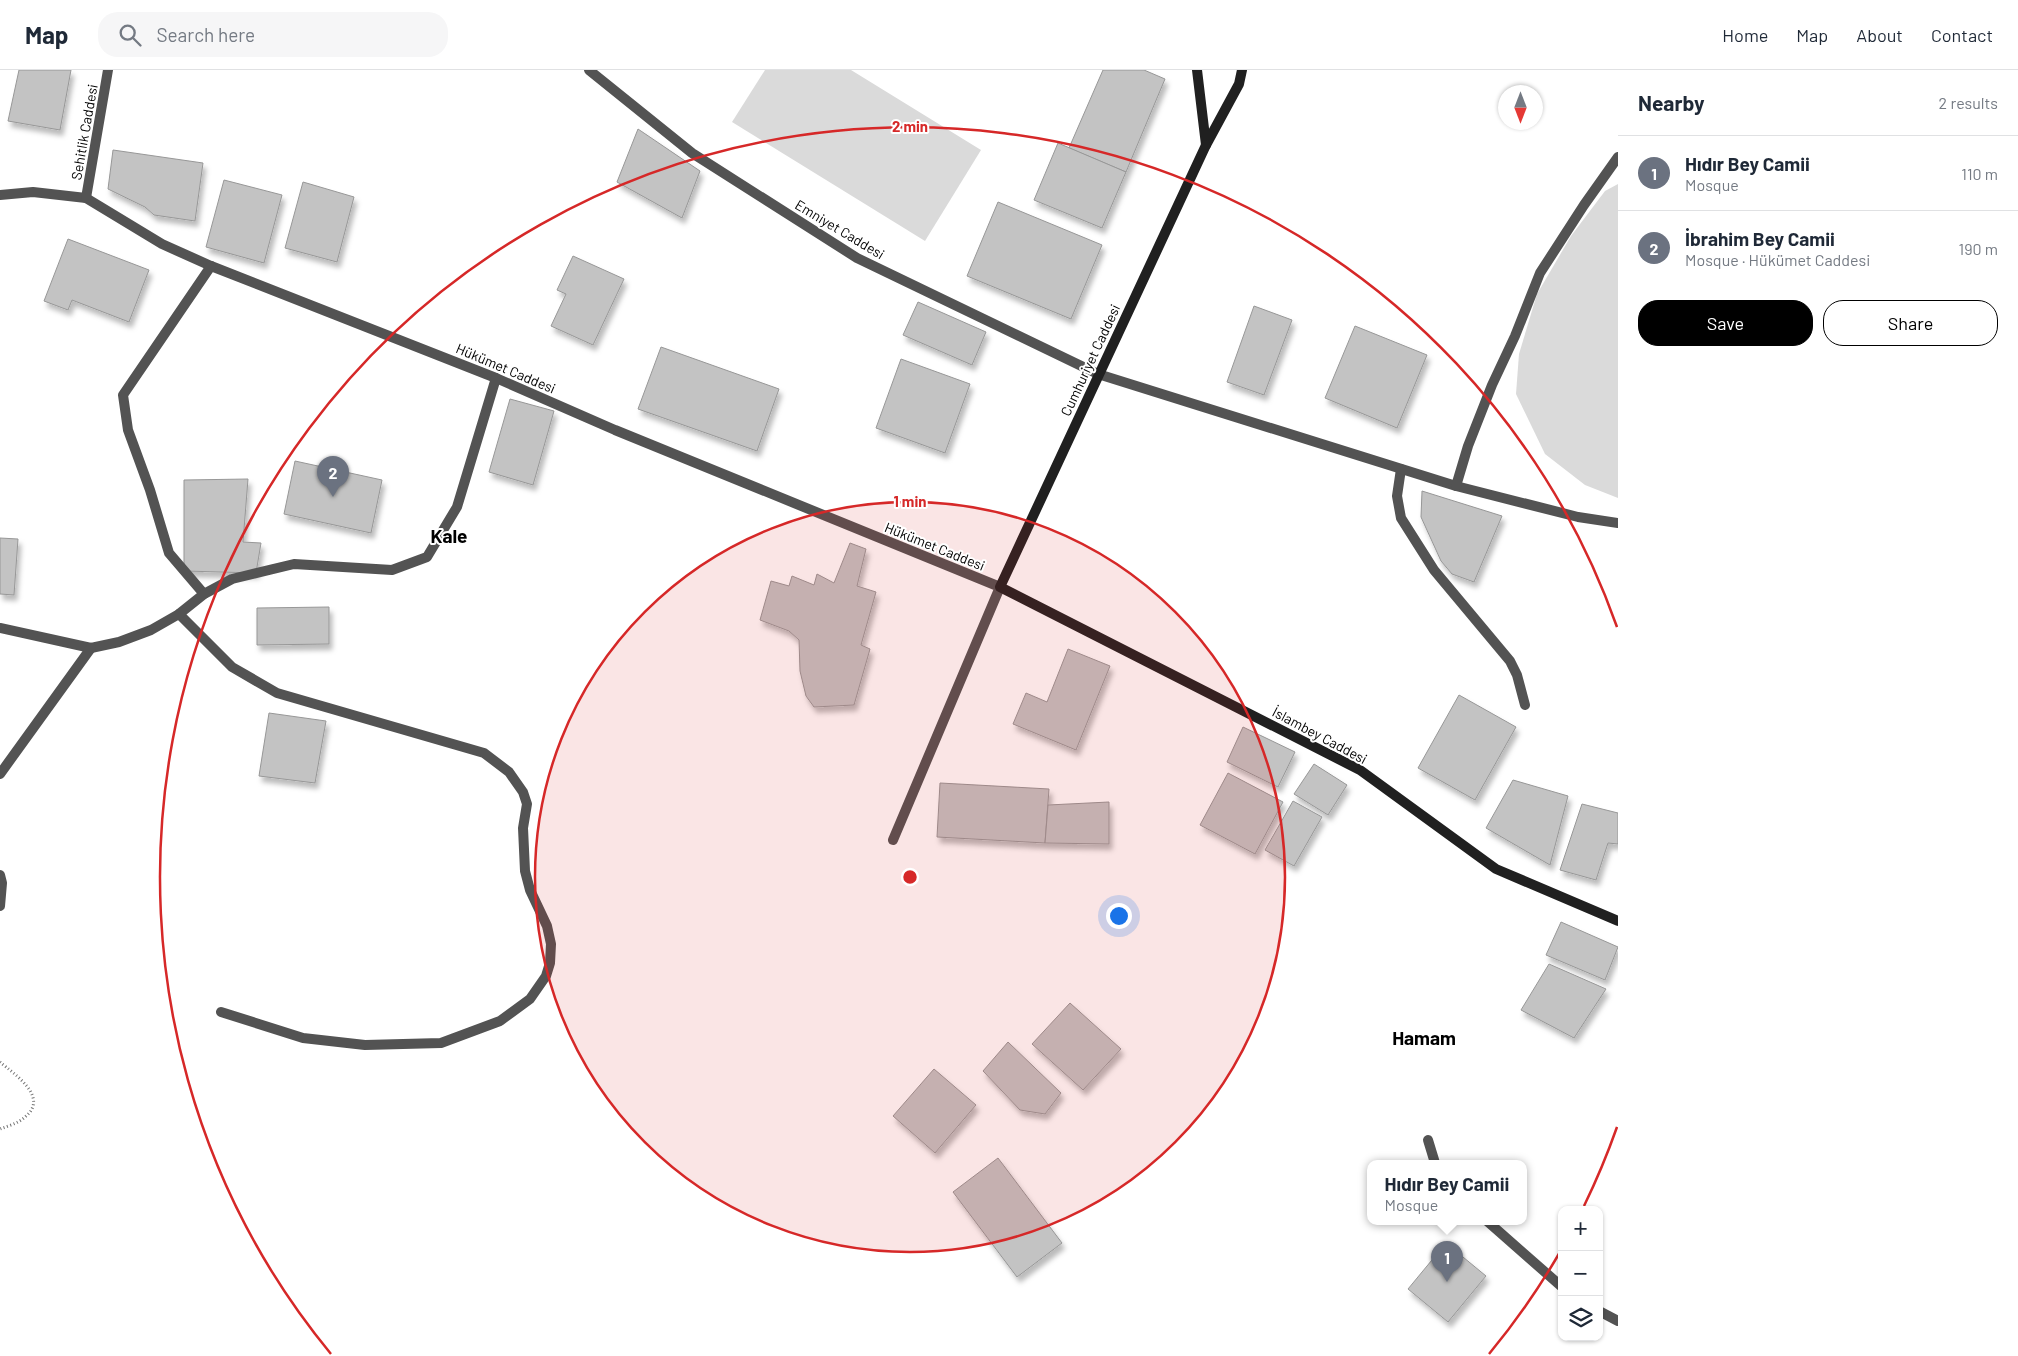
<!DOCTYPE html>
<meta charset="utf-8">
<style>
:root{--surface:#fff;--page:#f6f6f7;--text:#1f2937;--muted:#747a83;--line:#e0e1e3;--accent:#000}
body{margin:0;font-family:Barlow,sans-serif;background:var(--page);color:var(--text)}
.controls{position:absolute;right:15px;bottom:15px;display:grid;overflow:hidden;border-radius:10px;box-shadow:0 1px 4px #0004}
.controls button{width:45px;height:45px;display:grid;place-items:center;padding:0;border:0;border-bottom:1px solid var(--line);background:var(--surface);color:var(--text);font:25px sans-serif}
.compass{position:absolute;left:1498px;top:15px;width:45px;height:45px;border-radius:50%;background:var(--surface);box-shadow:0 1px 4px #0004;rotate:180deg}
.you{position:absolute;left:1118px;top:845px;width:18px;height:18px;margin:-12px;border:4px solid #fff;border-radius:50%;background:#1a73e8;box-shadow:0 0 0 8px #1a73e833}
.badge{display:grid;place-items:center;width:32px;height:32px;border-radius:50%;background:var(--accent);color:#fff;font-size:16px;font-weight:700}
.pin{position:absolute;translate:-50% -41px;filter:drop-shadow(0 1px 2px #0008)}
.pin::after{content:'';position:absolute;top:26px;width:18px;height:15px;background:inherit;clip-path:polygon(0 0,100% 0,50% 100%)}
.popup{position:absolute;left:1367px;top:1090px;width:160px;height:65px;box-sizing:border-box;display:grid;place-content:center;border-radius:10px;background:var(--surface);filter:drop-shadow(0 1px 4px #0005);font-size:16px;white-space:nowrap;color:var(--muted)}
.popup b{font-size:19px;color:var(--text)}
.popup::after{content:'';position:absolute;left:50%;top:100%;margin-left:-10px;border:10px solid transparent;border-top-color:var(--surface)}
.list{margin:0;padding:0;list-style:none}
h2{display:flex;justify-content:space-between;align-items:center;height:65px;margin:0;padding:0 20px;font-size:21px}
h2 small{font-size:16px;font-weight:400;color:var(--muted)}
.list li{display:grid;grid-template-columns:32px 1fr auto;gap:15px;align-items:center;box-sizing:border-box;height:75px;padding:0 20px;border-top:1px solid var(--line)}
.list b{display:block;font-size:19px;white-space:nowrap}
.list p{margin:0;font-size:16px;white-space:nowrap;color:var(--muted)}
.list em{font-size:16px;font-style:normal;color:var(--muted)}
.actions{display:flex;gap:10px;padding:15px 20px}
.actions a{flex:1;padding:11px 0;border:1px solid var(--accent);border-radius:20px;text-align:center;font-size:18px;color:var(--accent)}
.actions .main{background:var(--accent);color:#fff}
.icon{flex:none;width:28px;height:28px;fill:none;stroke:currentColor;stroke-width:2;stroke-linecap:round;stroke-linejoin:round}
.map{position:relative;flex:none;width:1618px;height:1286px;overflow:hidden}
header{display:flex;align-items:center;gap:30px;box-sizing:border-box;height:70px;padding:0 25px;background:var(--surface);border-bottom:1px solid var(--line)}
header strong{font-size:24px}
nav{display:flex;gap:28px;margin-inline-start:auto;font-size:18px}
.search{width:350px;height:45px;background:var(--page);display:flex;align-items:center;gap:12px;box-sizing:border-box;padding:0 18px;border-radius:20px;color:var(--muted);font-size:19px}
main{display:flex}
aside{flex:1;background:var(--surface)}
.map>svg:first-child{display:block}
.green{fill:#dadada}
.building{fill:#c3c3c3;stroke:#979797;filter:url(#shadow)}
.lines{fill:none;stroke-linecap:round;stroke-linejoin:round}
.path{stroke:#757575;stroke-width:3;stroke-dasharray:1 2.5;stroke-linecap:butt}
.lane{stroke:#535353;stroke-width:10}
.street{stroke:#535353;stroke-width:10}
.secondary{stroke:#202020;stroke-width:10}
.ring{fill:none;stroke:#d62828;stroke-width:2.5}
.labels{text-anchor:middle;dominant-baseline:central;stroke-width:4;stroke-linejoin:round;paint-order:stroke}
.street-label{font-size:14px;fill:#000;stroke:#fff}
.district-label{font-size:19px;font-weight:bold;fill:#000;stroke:#fff}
.centre{fill:#d62828;stroke:#fff;stroke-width:2.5}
.ring-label{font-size:15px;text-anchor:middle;font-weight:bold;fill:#d62828;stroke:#fff;stroke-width:4;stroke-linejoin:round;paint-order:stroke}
</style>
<header>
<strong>Map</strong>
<div class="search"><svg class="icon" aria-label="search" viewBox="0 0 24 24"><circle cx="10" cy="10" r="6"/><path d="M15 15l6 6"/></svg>Search here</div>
<nav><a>Home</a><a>Map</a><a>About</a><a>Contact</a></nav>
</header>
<main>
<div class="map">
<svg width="1618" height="1286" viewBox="0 0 1618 1286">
<defs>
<filter id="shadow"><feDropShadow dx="3" dy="5.5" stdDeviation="2.5" flood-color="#0004"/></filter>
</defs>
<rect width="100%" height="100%" fill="#fff"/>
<g class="green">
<path d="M765,0H851L981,80L925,171L732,52Z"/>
<path d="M1618,114V428L1585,415L1545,384L1516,324L1519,284L1537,224L1571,166L1605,121Z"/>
</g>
<g class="building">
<path d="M19,0H71L60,60L8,51Z"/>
<path d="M1103,0H1144L1165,9L1126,102L1069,78Z"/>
<path d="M638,59L700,101L682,148L617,112Z"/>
<path d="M1058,73L1126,102L1102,158L1034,130Z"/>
<path d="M113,80L203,93L195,151L154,145L145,137L108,119Z"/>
<path d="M224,110L282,125L264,193L206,177Z"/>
<path d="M303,112L354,127L337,192L285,178Z"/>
<path d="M998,132L1102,175L1071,249L967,206Z"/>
<path d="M68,169L149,200L129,252L72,230L68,240L44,231Z"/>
<path d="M573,186L624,209L593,275L551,256L566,224L557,220Z"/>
<path d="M918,232L986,262L972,295L903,265Z"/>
<path d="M1254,236L1292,250L1264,325L1227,312Z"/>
<path d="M1355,256L1427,285L1397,358L1325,328Z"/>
<path d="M661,277L779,319L757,381L638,339Z"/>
<path d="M901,289L970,314L945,383L876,358Z"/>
<path d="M510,329L554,341L533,415L489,402Z"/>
<path d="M295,391L382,410L371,463L284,444Z"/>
<path d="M248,409L243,472L261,473L256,503L184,501V410Z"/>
<path d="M1422,421L1502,446L1474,512L1452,504L1441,491L1421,447Z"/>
<path d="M0,468L18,469L14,525L0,524Z"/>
<path d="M850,473L866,479L857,516L876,522L861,575L870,579L854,635L814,637L806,626L800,601L799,570L789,561L760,550L771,511L789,516L792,506L814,515L817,504L834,513Z"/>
<path d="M329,537V574L257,575V538Z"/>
<path d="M1068,579L1110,596L1076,680L1013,654L1026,623L1047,632Z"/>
<path d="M1459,625L1516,657L1475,730L1418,698Z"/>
<path d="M269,643L326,651L315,713L259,706Z"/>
<path d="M1243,657L1295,682L1278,717L1227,692Z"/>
<path d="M1314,694L1347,715L1328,745L1294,724Z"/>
<path d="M1228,703L1283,732L1255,784L1200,755Z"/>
<path d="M1513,710L1568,726L1550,795L1486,758Z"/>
<path d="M940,713L1049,719L1045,773L937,767Z"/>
<path d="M1293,731L1322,747L1294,796L1265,780Z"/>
<path d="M1109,732V774L1045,773L1048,735Z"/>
<path d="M1582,734L1618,743V774L1608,773L1596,810L1560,800Z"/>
<path d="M1561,852L1618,877L1605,910L1546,885Z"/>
<path d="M1549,894L1606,919L1574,968L1521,940Z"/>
<path d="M1070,933L1121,979L1083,1020L1032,974Z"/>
<path d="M1008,972L1061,1023L1045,1044L1020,1040L983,1001Z"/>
<path d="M934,999L976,1035L935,1083L893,1046Z"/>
<path d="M998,1088L1062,1173L1017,1207L953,1122Z"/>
<path d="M1446,1173L1486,1206L1448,1252L1408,1219Z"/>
</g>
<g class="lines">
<path class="path" d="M0,992C14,1004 50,1027 25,1047C19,1053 8,1056 0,1059"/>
<g class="lane">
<path d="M1401,399L1397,426L1401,448L1434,500L1510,591L1517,605L1525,635"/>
<path d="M1428,1070L1435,1093"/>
<path d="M1487,1151L1562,1217"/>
<path d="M1599,1241L1618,1251"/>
</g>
<g class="street">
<path d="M589,0L692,83L857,188L1098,304L1456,416L1578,447L1618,453"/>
<path d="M0,125L33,122L86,128L162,174L211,196L496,308L615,360L1000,517L893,770"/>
<path d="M86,128L108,0"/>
<path d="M1456,416L1468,376L1492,315L1515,266L1540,203L1584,135L1618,87"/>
<path d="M204,524L169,483L150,420L128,360L123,325L211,196"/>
<path d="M179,544L232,597L277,623L484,683L509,702L523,722L527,734L523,758L525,801L530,820L547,856L551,874L550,893L546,906L530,929L500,951L441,973L365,975L303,968L221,942"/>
<path d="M0,558L91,578L119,572L151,560L179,544L204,524L232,509L294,494L392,500L427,487L457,437L496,308"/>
<path d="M0,704L91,578"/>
<path d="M0,805L2,813L0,836"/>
</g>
<g class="secondary">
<path d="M1197,0L1206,75L1239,14L1242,0"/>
<path d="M1206,75L1000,517L1360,700L1496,799L1618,851"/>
</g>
</g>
<circle cx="910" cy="807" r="375" fill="#d62828" fill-opacity=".12"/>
<g class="ring">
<circle cx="910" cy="807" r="375"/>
<path d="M1617 1057A750 750 0 0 1 1584 1136M1560 1182A750 750 0 0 1 1489 1284M331 1284A750 750 0 1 1 1617 557"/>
</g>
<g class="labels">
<g class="street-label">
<text transform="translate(84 62) rotate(-80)">Sehitlik Caddesi</text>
<text transform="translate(840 159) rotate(31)">Emniyet Caddesi</text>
<text transform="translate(1090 290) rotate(-65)">Cumhuriyet Caddesi</text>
<text transform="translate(506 298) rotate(23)">Hükümet Caddesi</text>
<text transform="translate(935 476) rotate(22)">Hükümet Caddesi</text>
<text transform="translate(1320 665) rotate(28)">İslambey Caddesi</text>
</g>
<g class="district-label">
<text x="449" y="465">Kale</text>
<text x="1424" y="967">Hamam</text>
</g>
</g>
<circle cx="910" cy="807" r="8" class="centre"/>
<g class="ring-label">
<text x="910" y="62">2 min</text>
<text x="910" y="437">1 min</text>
</g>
</svg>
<div class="controls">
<button>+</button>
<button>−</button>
<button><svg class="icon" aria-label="layers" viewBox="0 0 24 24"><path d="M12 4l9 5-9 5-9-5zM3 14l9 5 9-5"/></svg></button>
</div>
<svg class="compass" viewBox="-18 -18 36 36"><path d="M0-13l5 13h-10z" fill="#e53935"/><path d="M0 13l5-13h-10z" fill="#747a83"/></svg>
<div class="you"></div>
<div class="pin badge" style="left:1447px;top:1212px;background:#6b7280">1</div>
<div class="popup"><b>Hıdır Bey Camii</b>Mosque</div>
<div class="pin badge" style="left:333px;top:427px;background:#6b7280">2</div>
</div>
<aside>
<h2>Nearby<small>2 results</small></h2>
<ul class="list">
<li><span class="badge" style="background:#6b7280">1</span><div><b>Hıdır Bey Camii</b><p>Mosque</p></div><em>110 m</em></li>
<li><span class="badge" style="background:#6b7280">2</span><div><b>İbrahim Bey Camii</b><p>Mosque · Hükümet Caddesi</p></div><em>190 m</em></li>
</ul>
<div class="actions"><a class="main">Save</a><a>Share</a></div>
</aside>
</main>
